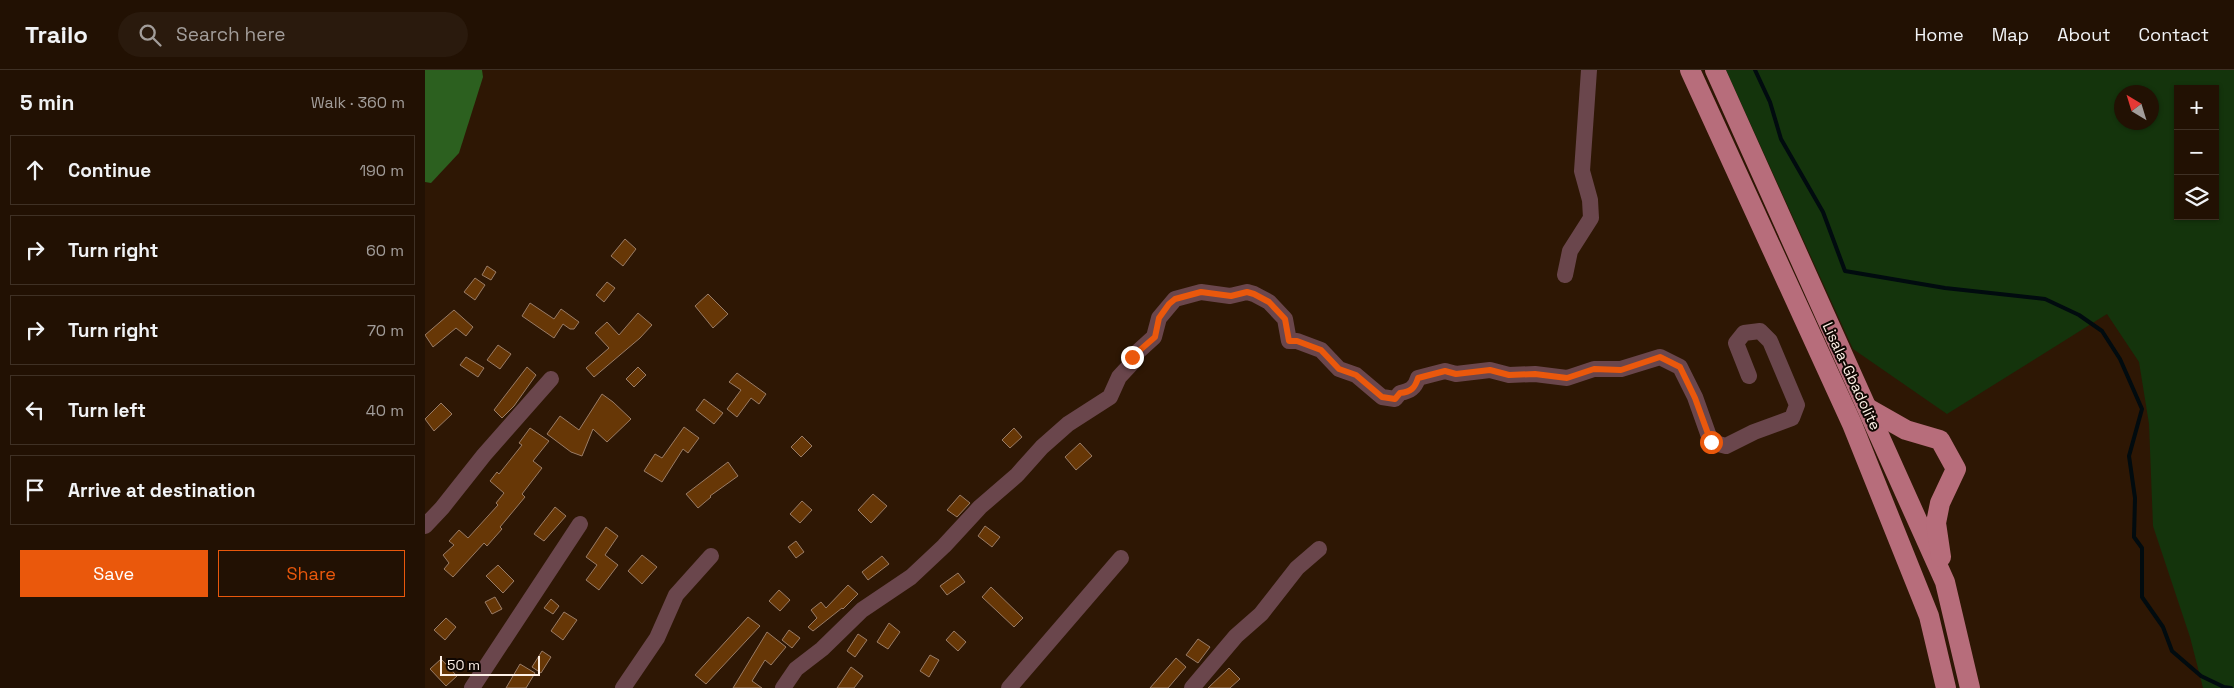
<!DOCTYPE html>
<meta charset="utf-8">
<style>
:root{--surface:#221103;--page:#2a1a0d;--text:#f1f3f6;--muted:#a29d9a;--line:#3f3125;--accent:#ea580c}
body{margin:0;font-family:"Space Grotesk",sans-serif;background:var(--page);color:var(--text)}
.controls{position:absolute;right:15px;top:15px;display:grid;overflow:hidden;border-radius:0px;box-shadow:0 1px 4px #0004}
.controls button{width:45px;height:45px;display:grid;place-items:center;padding:0;border:0;border-bottom:1px solid var(--line);background:var(--surface);color:var(--text);font:25px sans-serif}
.compass{position:absolute;left:1689px;top:15px;width:45px;height:45px;border-radius:50%;background:var(--surface);box-shadow:0 1px 4px #0004;rotate:322deg}
.scale{position:absolute;left:15px;bottom:12px;width:100px;box-sizing:border-box;padding-left:5px;border:2px solid #fdf0e6;border-top:0;font-size:14px;line-height:18px;white-space:nowrap;color:#fdf0e6;-webkit-text-stroke:4px #0f0601;paint-order:stroke}
.stop{position:absolute;width:15px;height:15px;margin:-11px;border:4px solid #ea580c;border-radius:50%;background:#fff}
.stop.end{background:#ea580c;border-color:#fff;box-shadow:0 1px 5px #0008}
.list{margin:0;padding:0;list-style:none}
h2{display:flex;justify-content:space-between;align-items:center;height:65px;margin:0;padding:0 20px;font-size:21px}
h2 small{font-size:16px;font-weight:400;color:var(--muted)}
.list li{display:grid;grid-template-columns:32px 1fr auto;gap:15px;align-items:center;box-sizing:border-box;height:70px;margin:0 10px 10px;padding:0 10px;border:1px solid var(--line);border-radius:0px}
.list b{display:block;font-size:19px;white-space:nowrap}
.list em{font-size:16px;font-style:normal;color:var(--muted)}
.actions{display:flex;gap:10px;padding:15px 20px}
.actions a{flex:1;padding:11px 0;border:1px solid var(--accent);border-radius:0px;text-align:center;font-size:18px;color:var(--accent)}
.actions .main{background:var(--accent);color:#fff}
.icon{flex:none;width:28px;height:28px;fill:none;stroke:currentColor;stroke-width:2;stroke-linecap:round;stroke-linejoin:round}
.map{position:relative;flex:none;width:1809px;height:618px;overflow:hidden}
header{display:flex;align-items:center;gap:30px;box-sizing:border-box;height:70px;padding:0 25px;background:var(--surface);border-bottom:1px solid var(--line)}
header strong{font-size:24px}
nav{display:flex;gap:28px;margin-inline-start:auto;font-size:18px}
.search{width:350px;height:45px;background:var(--page);display:flex;align-items:center;gap:12px;box-sizing:border-box;padding:0 18px;border-radius:28px;color:var(--muted);font-size:19px}
main{display:flex}
aside{flex:1;background:var(--surface)}
.map>svg:first-child{display:block}
.green{fill:#14340c;fill-rule:evenodd}
.forest{fill:#2c601f}
.lines{fill:none;stroke-linecap:round;stroke-linejoin:round}
.stream{stroke:#010b0f;stroke-width:4}
.building{fill:#673706;stroke:#9a7c66}
.minor{stroke:#6a464c;stroke-width:16}
.major{stroke:#b76d7b;stroke-width:20}
.route{stroke:#ea580c;stroke-width:6}
.labels{text-anchor:middle;dominant-baseline:central;stroke-width:4;stroke-linejoin:round;paint-order:stroke}
.street-label{font-size:15px;fill:#fdf0e6;stroke:#0f0601}
</style>
<header>
<strong>Trailo</strong>
<div class="search"><svg class="icon" aria-label="search" viewBox="0 0 24 24"><circle cx="10" cy="10" r="6"/><path d="M15 15l6 6"/></svg>Search here</div>
<nav><a>Home</a><a>Map</a><a>About</a><a>Contact</a></nav>
</header>
<main>
<aside>
<h2>5 min<small>Walk · 360 m</small></h2>
<ul class="list">
<li><svg class="icon" aria-label="ahead" viewBox="0 0 24 24"><path d="M12 20V5M6 11l6-6 6 6"/></svg><div><b>Continue</b></div><em>190 m</em></li>
<li><svg class="icon" aria-label="right" viewBox="0 0 24 24"><path d="M7 20v-9h11M14 6l5 5-5 5"/></svg><div><b>Turn right</b></div><em>60 m</em></li>
<li><svg class="icon" aria-label="right" viewBox="0 0 24 24"><path d="M7 20v-9h11M14 6l5 5-5 5"/></svg><div><b>Turn right</b></div><em>70 m</em></li>
<li><svg class="icon" aria-label="left" viewBox="0 0 24 24"><path d="M17 20v-9H6M10 6l-5 5 5 5"/></svg><div><b>Turn left</b></div><em>40 m</em></li>
<li><svg class="icon" aria-label="arrive" viewBox="0 0 24 24"><path d="M6 21V4h12l-3 4 3 4H6"/></svg><div><b>Arrive at destination</b></div></li>
</ul>
<div class="actions"><a class="main">Save</a><a>Share</a></div>
</aside>
<div class="map">
<svg width="1809" height="618" viewBox="0 0 1809 618">
<rect width="100%" height="100%" fill="#2e1704"/>
<path class="green" d="M1301,0H1809V618H1778L1765,567L1728,456L1724,354L1714,292L1682,244L1522,344L1428,279ZM1753,19H1790V146H1753ZM1696,22H1726V52H1696Z"/>
<path class="forest" d="M0,0H57L58,7L34,83L6,113L0,112Z"/>
<g class="lines">
<path class="stream" d="M1330,0L1345,32L1356,69L1398,142L1420,201L1520,218L1620,229L1654,245L1677,261L1695,289L1717,339L1704,386L1710,428L1709,467L1717,478V527L1738,557L1747,581L1776,606L1799,617L1806,618"/>
</g>
<g class="building">
<path d="M200,169L211,179L198,196L186,186Z"/>
<path d="M62,196L71,202L66,210L57,205Z"/>
<path d="M50,208L60,215L50,230L39,222Z"/>
<path d="M182,212L190,218L179,232L171,225Z"/>
<path d="M283,224L303,244L288,258L270,236Z"/>
<path d="M105,233L129,249L136,239L154,252L149,259H145L138,254L129,268L97,246Z"/>
<path d="M29,240L48,257L41,266L31,258L8,277L0,265Z"/>
<path d="M213,243L227,255L215,268L169,307L161,298L184,278L170,263L182,252L194,265Z"/>
<path d="M73,275L86,284L75,299L62,290Z"/>
<path d="M41,287L59,298L53,307L35,295Z"/>
<path d="M102,297L111,305L89,336L77,348L69,340Z"/>
<path d="M213,297L221,305L209,317L201,309Z"/>
<path d="M312,303L341,324L334,334L326,328L312,347L302,339L316,320L304,312Z"/>
<path d="M177,324L188,332L206,349L182,372L168,359L157,386L146,382L122,364L135,346L154,360Z"/>
<path d="M279,329L298,343L289,354L271,340Z"/>
<path d="M16,333L27,344L9,361L0,349Z"/>
<path d="M259,357L274,368L263,383L258,379L237,412L219,401L230,384L237,388Z"/>
<path d="M105,358L124,371L108,391L117,398L97,424L100,427L75,457L77,459L62,476L59,473L28,507L19,499L24,493L18,485L29,475L24,471L34,460L43,468L73,435L71,433L79,423L65,411L72,402L74,404L97,375L94,373Z"/>
<path d="M589,358L597,367L585,378L577,370Z"/>
<path d="M377,366L387,376L376,387L366,377Z"/>
<path d="M655,373L667,386L651,400L640,387Z"/>
<path d="M303,392L313,406L285,426L286,427L273,438L261,424Z"/>
<path d="M448,424L462,436L446,453L433,440Z"/>
<path d="M535,425L545,433L532,447L522,440Z"/>
<path d="M377,431L387,440L375,453L365,444Z"/>
<path d="M130,437L141,446L119,471L109,464Z"/>
<path d="M560,456L575,467L567,477L553,466Z"/>
<path d="M181,457L193,466L180,485L193,495L174,520L161,510L172,495L161,487Z"/>
<path d="M371,471L379,482L371,488L363,477Z"/>
<path d="M217,485L232,497L217,514L203,501Z"/>
<path d="M457,486L464,494L443,510L437,502Z"/>
<path d="M73,495L89,511L78,523L61,506Z"/>
<path d="M533,503L540,512L522,525L515,516Z"/>
<path d="M423,515L433,524L418,539L417,538L388,561L383,557L392,548L386,540L396,532L401,538Z"/>
<path d="M566,517L598,548L589,557L557,527Z"/>
<path d="M354,520L365,530L355,541L344,531Z"/>
<path d="M70,527L77,539L67,544L60,532Z"/>
<path d="M126,529L134,536L128,544L119,538Z"/>
<path d="M139,542L152,550L138,570L126,561Z"/>
<path d="M323,547L335,556L281,614L270,605Z"/>
<path d="M21,548L31,557L20,570L9,560Z"/>
<path d="M464,553L475,562L463,579L452,572Z"/>
<path d="M364,560L375,568L367,578L357,570Z"/>
<path d="M529,561L541,572L533,581L521,570Z"/>
<path d="M342,562L361,577L346,595L340,590L327,611L337,618H308Z"/>
<path d="M433,564L442,570L430,587L422,581Z"/>
<path d="M773,569L785,577L773,593L761,585Z"/>
<path d="M117,581L126,587L116,603L107,597Z"/>
<path d="M505,585L514,590L504,607L495,601Z"/>
<path d="M751,588L761,597L743,618H725Z"/>
<path d="M16,589L32,606L21,616L5,599Z"/>
<path d="M95,594L110,603L101,618H81Z"/>
<path d="M426,597L438,606L429,618H412Z"/>
<path d="M804,598L815,609L805,618H783Z"/>
</g>
<g class="lines">
<g class="minor">
<path d="M1140,205L1145,181L1166,148L1165,130L1157,101L1164,0"/>
<path d="M0,456L17,438L59,385L126,309"/>
<path d="M47,618L155,454"/>
<path d="M198,618L232,568L251,525L286,486"/>
<path d="M358,618L371,599L397,579L437,540L486,507L519,476L555,437L592,405L617,377L643,354L685,327L694,307L707,293V287L729,267L734,248L750,229L776,222L805,226L822,222L829,224L844,232L860,249L864,271H872L896,280L914,299L931,305L957,327L970,329L975,323C985,321 990,318 993,308L1020,301L1031,304L1065,300L1084,305L1110,304L1142,308L1169,299H1196L1235,287L1255,297L1270,327L1286,372L1301,376L1329,362L1367,348L1372,335L1345,271L1335,261L1319,263L1311,273L1324,306"/>
<path d="M584,618L696,488"/>
<path d="M767,618L811,566L836,544L872,498L894,479"/>
</g>
<g class="major">
<path d="M1265,0L1427,354L1504,546L1521,618"/>
<path d="M1290,0L1520,512L1545,618"/>
<path d="M1444,339L1481,360L1515,370L1531,399L1515,433L1511,453L1516,487"/>
</g>
</g>
<g class="lines">
<path class="route" d="M707,287L730,267L734,248L744,234L750,229L776,222L806,226L822,222L829,224L844,232L860,249L864,271H872L896,280L914,299L931,305L957,327L970,329L975,323C986,322 990,318 993,308L1020,301L1031,304L1065,300L1084,305L1110,304L1142,308L1169,299L1196,300L1235,287L1255,297L1270,328L1286,372"/>
</g>
<g class="labels">
<g class="street-label">
<text transform="translate(1427 306) rotate(65)">Lisala-Gbadolite</text>
</g>
</g>
</svg>
<div class="controls">
<button>+</button>
<button>−</button>
<button><svg class="icon" aria-label="layers" viewBox="0 0 24 24"><path d="M12 4l9 5-9 5-9-5zM3 14l9 5 9-5"/></svg></button>
</div>
<svg class="compass" viewBox="-18 -18 36 36"><path d="M0-13l5 13h-10z" fill="#e53935"/><path d="M0 13l5-13h-10z" fill="#a29d9a"/></svg>
<div class="scale">50 m</div>
<div class="stop" style="left:1286px;top:372px"></div>
<div class="stop end" style="left:707px;top:287px"></div>
</div>
</main>
